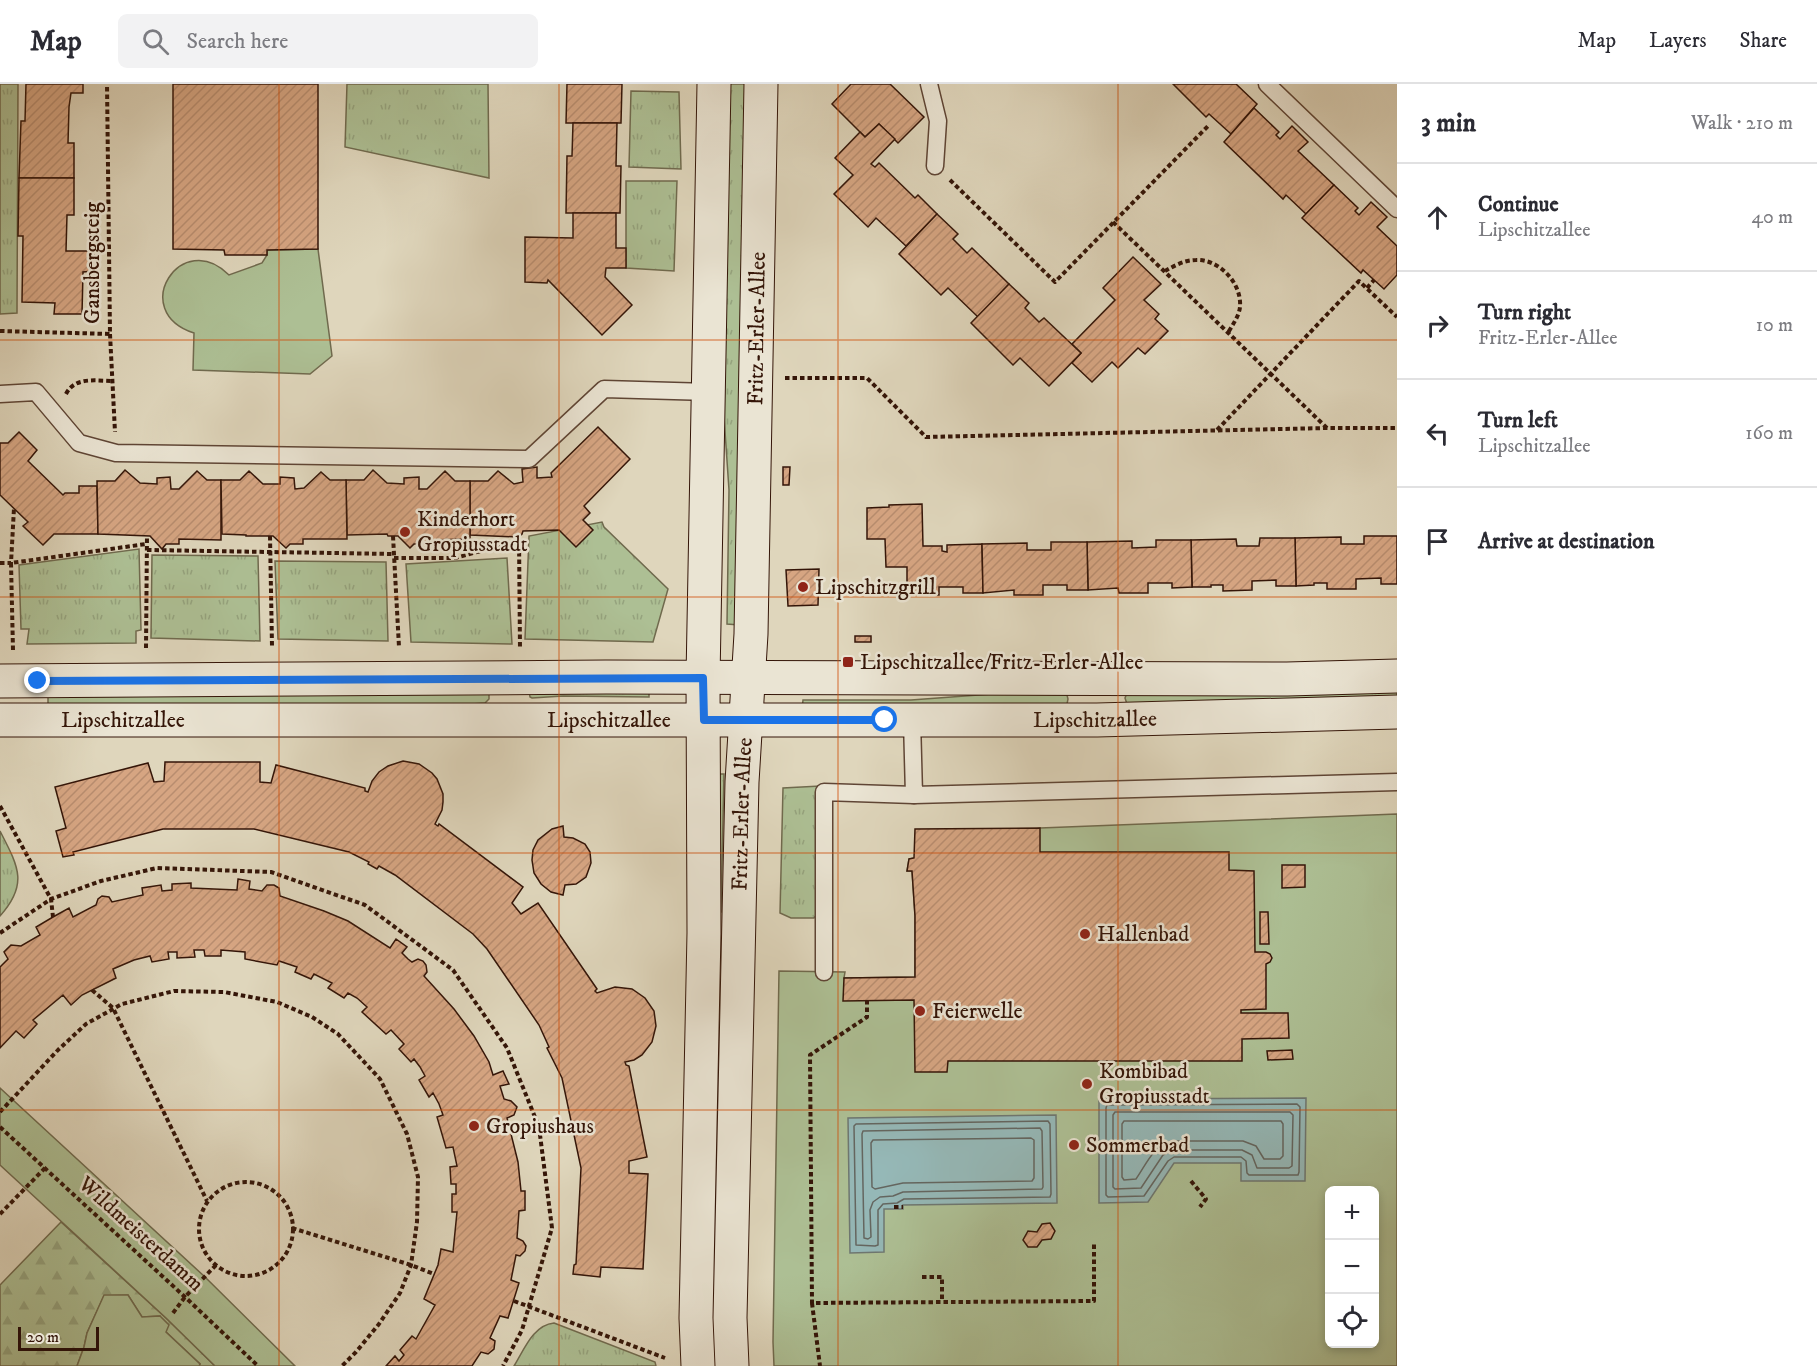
<!DOCTYPE html>
<meta charset="utf-8">
<style>
:root{--surface:#fff;--page:#f2f2f3;--text:#2b2b33;--muted:#7c7c81;--line:#e1e1e2}
body{margin:0;font-family:"IM FELL DW Pica",serif;background:var(--page);color:var(--text)}
.controls{position:absolute;right:18px;bottom:18px;display:grid;overflow:hidden;border-radius:9px;box-shadow:0 3px 9px #0003}
.controls button{width:54px;height:54px;display:grid;place-items:center;padding:0;border:0;border-bottom:2px solid var(--line);background:var(--surface);color:var(--text);font:30px sans-serif}
.scale{position:absolute;left:18px;bottom:15px;width:81px;box-sizing:border-box;padding-left:6px;border:3px solid #341508;border-top:0;font-size:16px;line-height:21px;white-space:nowrap;color:#341508;-webkit-text-stroke:4px #eae4d3;paint-order:stroke}
.stop{position:absolute;width:18px;height:18px;margin:-14px;border:4px solid #1a73e8;border-radius:50%;background:#fff}
.stop.end{background:#1a73e8;border-color:#fff;box-shadow:0 2px 6px #0008}
.list{margin:0;padding:0;list-style:none}
h2{display:flex;justify-content:space-between;align-items:center;height:78px;margin:0;padding:0 24px;font-size:26px}
h2 small{font-size:20px;font-weight:400;color:var(--muted)}
.list li{display:grid;grid-template-columns:39px 1fr auto;gap:18px;align-items:center;box-sizing:border-box;height:108px;padding:0 24px;border-top:2px solid var(--line)}
.list b{display:block;font-size:22px;white-space:nowrap}
.list p{margin:0;font-size:20px;white-space:nowrap;color:var(--muted)}
.list em{font-size:20px;font-style:normal;color:var(--muted)}
.icon{flex:none;width:33px;height:33px;fill:none;stroke:currentColor;stroke-width:2;stroke-linecap:round;stroke-linejoin:round}
.map{position:relative;flex:none;width:1397px;height:1282px;overflow:hidden}
header{display:flex;align-items:center;gap:36px;box-sizing:border-box;height:84px;padding:0 30px;background:var(--surface);border-bottom:2px solid var(--line)}
header strong{font-size:28px}
nav{display:flex;gap:33px;margin-inline-start:auto;font-size:21px}
.search{width:420px;height:54px;background:var(--page);display:flex;align-items:center;gap:15px;box-sizing:border-box;padding:0 21px;border-radius:9px;color:var(--muted);font-size:22px}
main{display:flex}
aside{flex:1;background:var(--surface)}
.map>svg:first-child{display:block}
.grass{fill:url(#grass-tufts);stroke:#706a4e;stroke-width:1.5}
.forest{fill:url(#forest-firs);stroke:#706a4e;stroke-width:1.5}
.park{fill:#adbf94;stroke:#706a4e;stroke-width:1.5;fill-rule:evenodd}
.water{fill:#95b8b7;stroke:#6e7771;stroke-width:1.5}
.lines{fill:none;stroke-linecap:round;stroke-linejoin:round}
.shore{stroke:#646660;stroke-width:1.5}
.building{fill:url(#building-hatch);stroke:#341508;stroke-width:1.5}
.lane-casing{stroke:#5f4535;stroke-width:19}
.secondary-casing{stroke:#341508;stroke-width:35}
.path{stroke:#341508;stroke-width:4;stroke-dasharray:4.5 3;stroke-linecap:butt}
.lane{stroke:#eae4d3;stroke-width:16}
.secondary{stroke:#eae4d3;stroke-width:33}
.route{stroke:#1a73e8;stroke-width:8}
.grid{fill:none;stroke:#cd4f0b;stroke-width:1.5;stroke-opacity:0.55}
.poi-dot{fill:#8f2418;stroke:#eae4d3;stroke-width:2}
.labels{text-anchor:middle;dominant-baseline:central;stroke-width:5;stroke-linejoin:round;paint-order:stroke}
.street-label{font-size:22px;fill:#341508;stroke:#eae4d3}
.poi-label{font-size:22px;fill:#341508;stroke:#eae4d3;text-anchor:start}
</style>
<header>
<strong>Map</strong>
<div class="search"><svg class="icon" aria-label="search" viewBox="0 0 24 24"><circle cx="10" cy="10" r="6"/><path d="M15 15l6 6"/></svg>Search here</div>
<nav><a>Map</a><a>Layers</a><a>Share</a></nav>
</header>
<main>
<div class="map">
<svg width="1397" height="1282" viewBox="0 0 1397 1282">
<defs>
<pattern id="grass-tufts" width="24" height="20" patternUnits="userSpaceOnUse" patternTransform="scale(1.5)"><rect width="24" height="20" fill="#adbf94"/><path d="M3 7l-1-3M5 7V3M7 7l1-3M15 17l-1-3M17 17v-4M19 17l1-3" fill="none" stroke="#95a37e"/></pattern>
<pattern id="forest-firs" width="22" height="20" patternUnits="userSpaceOnUse" patternTransform="scale(1.5)"><rect width="22" height="20" fill="#adbf94"/><path d="M5 1l3.5 6h-7zM16 11l3.5 6h-7z" fill="#95a37e"/></pattern>
<pattern id="building-hatch" width="6" height="6" patternUnits="userSpaceOnUse" patternTransform="scale(1.5)"><rect width="6" height="6" fill="#d6a582"/><path d="M-1 1l2-2M0 6l6-6M5 7l2-2" fill="none" stroke="#b88d6f"/></pattern>
</defs>
<rect width="100%" height="100%" fill="#dfd6bc"/>
<filter id="stains"><feTurbulence type="fractalNoise" baseFrequency=".00333" numOctaves="4"/><feColorMatrix values="0 0 0 0 .2 0 0 0 0 .09 0 0 0 0 .02 0 0 0 .5 -.17"/></filter>
<radialGradient id="worn" r=".72"><stop offset=".6" stop-color="#630" stop-opacity="0"/><stop offset="1" stop-color="#630" stop-opacity=".3"/></radialGradient>
<g class="grass">
<path d="M0,0H18L17,229L0,230Z"/>
<path d="M347,0H488L489,94L345,63Z"/>
<path d="M727,0H748L739,541L727,540L729,406L723,318Z"/>
<path d="M631,7L679,8L681,85L629,83Z"/>
<path d="M626,97H677L674,187L626,184Z"/>
<path d="M602,438L604,443L668,505L653,558L525,555L529,452Z"/>
<path d="M139,465L141,546L136,547V559L27,560L29,545H21L19,481Z"/>
<path d="M152,471L258,472L260,557L151,554Z"/>
<path d="M507,474L512,560L411,558L406,480Z"/>
<path d="M275,477L386,478L388,557L278,555Z"/>
<path d="M649,602V613L563,612L532,614L530,613L529,607Z"/>
<path d="M1397,604V616L1127,620L1125,614L1127,609Z"/>
<path d="M48,608L489,609V615L485,619L418,624H48Z"/>
<path d="M992,610L1067,611L1068,615L1067,620L802,626L803,616H911Z"/>
<path d="M711,690H724L721,825V828L717,830Z"/>
<path d="M820,702L818,829L814,834H791L780,829L783,704Z"/>
<path d="M0,747C18,782 29,800 0,832Z"/>
<path d="M554,1239L655,1278L656,1282H514C524,1266 533,1241 554,1239Z"/>
</g>
<path class="forest" d="M61,1138L166,1234L215,1282H199L200,1280L166,1248L160,1232L142,1233L128,1211L104,1212L87,1249L84,1263L77,1282H0V1201Z"/>
<g class="park">
<path d="M318,165L332,272L310,290L193,286L194,249C127,227 182,143 229,191L262,179L267,171V166Z"/>
<path d="M1397,730V1282H774L773,1258L779,887L845,888L844,894L915,893V832L912,787H907L909,775L1040,744ZM1330,1106H1374V1260H1330Z"/>
<path d="M0,1004L205,1193L295,1282H215L166,1234L0,1081Z"/>
<path d="M104,1211H128L142,1233L160,1232L169,1241L166,1248L200,1280L199,1282H77L84,1263L87,1249Z"/>
</g>
<g class="water">
<path d="M1306,1014L1305,1097H1241V1079H1174L1148,1118L1099,1119V1015Z"/>
<path d="M1056,1031L1057,1119L903,1121V1125H884V1168L850,1169L848,1034Z"/>
</g>
<g class="lines">
<g class="shore">
<path d="M1297,1020L1300,1023L1299,1088L1298,1091H1249L1247,1089L1246,1077L1241,1073H1174L1168,1077L1144,1112L1108,1113L1106,1111V1024L1107,1021Z"/>
<path d="M1115,1028H1290L1293,1031L1292,1082L1289,1084H1257L1252,1071L1242,1066H1172L1163,1071L1141,1104L1115,1105L1113,1103V1031Z"/>
<path d="M1048,1037L1050,1040L1051,1110L1050,1113L904,1115L897,1119L883,1120L878,1126V1161L875,1162L856,1161L854,1042L856,1040Z"/>
<path d="M1124,1037H1281L1283,1040V1072L1280,1075H1264L1256,1062L1243,1057H1171C1153,1062 1146,1081 1136,1095L1124,1096L1122,1093V1040Z"/>
<path d="M1040,1044L1042,1047L1043,1103L1042,1105L903,1108L893,1112L880,1113L873,1118L870,1126L871,1153L868,1155L864,1154L862,1050L863,1047Z"/>
<path d="M1031,1054L1034,1056V1094L1032,1097L903,1099L875,1105L872,1103L871,1059L873,1056Z"/>
</g>
</g>
<g class="building">
<path d="M26,0H83V9H71L69,23L68,59H74V94H19L21,37H25Z"/>
<path d="M173,0H318V165L267,166V171H225L224,166L173,165Z"/>
<path d="M567,0H622L621,39H566Z"/>
<path d="M851,0H890L924,33L898,59L879,40L865,53L832,20Z"/>
<path d="M1173,0H1236L1257,20L1231,50L1209,30L1206,33Z"/>
<path d="M1254,24L1279,48L1276,51L1280,55L1292,42L1308,58L1298,67L1334,101L1306,130L1286,111L1283,115L1224,58Z"/>
<path d="M573,39H617L616,82H621L620,129H566L567,72H572Z"/>
<path d="M879,40L895,55L871,80L875,83L879,79L915,114L918,111L937,130L906,162L876,134L868,143L834,110L853,91L835,74L860,48L865,53Z"/>
<path d="M19,94H74V131H67L66,167H94V187L83,188L82,230H54L55,219L22,218L23,152H18Z"/>
<path d="M1334,101L1358,124L1355,127L1359,131L1371,118L1387,133L1377,143L1397,162V191L1384,205L1363,186L1361,189L1302,134Z"/>
<path d="M573,129H616V164H626V184H606L605,193L632,221L602,251L548,196L547,199L525,198V153L573,154Z"/>
<path d="M937,130L958,150L953,155L967,169L972,164L1009,200L978,233L948,204L941,211L899,170Z"/>
<path d="M1133,173L1161,200L1144,216L1159,230L1155,235L1168,247L1145,270L1138,264L1118,284L1112,278L1092,298L1072,279L1081,269L1072,260L1115,216L1103,204Z"/>
<path d="M1009,200L1029,219L1025,224L1039,238L1044,234L1081,269L1049,302L1020,274L1013,281L971,239Z"/>
<path d="M598,343L630,375L584,422L590,429L583,436L593,446L576,463L559,446L523,447L522,450L519,453L470,451V397H488L498,387L514,400L523,398L522,385L537,383V394L552,393L551,389Z"/>
<path d="M19,348L37,366L28,377L63,411L65,409H79V402H97L98,450H54L43,461L23,442L28,438L0,411V359H8Z"/>
<path d="M783,383H790L789,401H783Z"/>
<path d="M125,386L140,399L157,400V394L170,393L171,405H179L197,387L207,396H221V456L179,455V460H166L162,465L150,452L98,450L97,397H115Z"/>
<path d="M373,386L387,399L404,400V394L419,393V405H427L445,387L455,397H470V455L428,456V460H414L410,464L398,452H388L387,450L347,451L346,396H364Z"/>
<path d="M249,387L263,400H280V393L294,394L295,405L304,404L321,388L330,396H346L347,455H303V460H290L286,464L273,452H246V451L222,450L221,396H240Z"/>
<path d="M922,420L923,462H942V467L947,468V461L982,460L983,509H963V503H939V511H907V483H886L885,455H867V424L889,423V421Z"/>
<path d="M1364,452H1397V500H1381V494L1356,495V505H1327V499H1314V501L1296,502L1295,454L1341,453V460H1364Z"/>
<path d="M1260,454H1295L1296,502H1276V496L1252,497V506L1223,507V501H1211V503H1192L1191,456L1236,455L1237,462H1259Z"/>
<path d="M1156,456H1191L1192,503L1172,504V499H1148V509H1119L1118,504L1088,506L1087,458L1132,457V464L1156,463Z"/>
<path d="M1051,458H1087L1088,506H1067V501H1043V511H1014V506L983,509L982,460L1027,459V466H1051Z"/>
<path d="M819,485L818,521L788,522L786,486Z"/>
<rect x="855" y="552" width="16" height="6"/>
<path d="M403,677L419,680L432,689L437,695L443,710V718L442,726L435,740L438,742L439,740L523,803L512,819L521,830L538,819L597,905L595,907L597,909L615,903L632,905L645,914L654,927L656,942L652,958L642,971L634,976L625,978L626,981L629,982L647,1073L629,1077V1089L648,1090L643,1185L601,1183L600,1193L573,1190L574,1181L576,1180L581,1084L562,994L547,964L549,963L539,941L487,865L473,850L395,791L379,782L377,785L368,780L369,778L349,768L254,745H163L73,768L74,771L63,773L56,747L66,744L55,703L148,679L154,698L164,697L165,678H260V698L271,699L276,681L365,704V707L368,708L372,697L379,688L388,682Z"/>
<path d="M563,742L564,753L573,754L585,760L590,768L591,779L586,793L576,800L565,801L563,811L551,808L541,800L534,789L532,776L533,766L538,756L552,745Z"/>
<path d="M1040,744V768H1229V786L1254,787L1255,868H1266L1270,870L1272,874L1270,878L1266,880V925L1241,926V929H1288L1289,954L1242,955V977H948L947,988H915L914,916L843,917L844,894L915,893V832L912,787H907L909,775L914,774L915,745Z"/>
<path d="M1282,781H1305V803L1282,804Z"/>
<path d="M238,795L250,797L249,805L262,807L267,801H274L279,804L280,812L324,827L348,837L390,864L396,855L407,863L402,869L408,875L412,878L418,875L423,877L426,881L427,888L424,892L454,925L474,952L489,978L493,991L503,987L509,1000L500,1002L504,1015L511,1017L517,1023L514,1031L507,1034L518,1078L521,1107H525V1126L519,1127L517,1154L523,1157L526,1162L525,1167L520,1172L516,1171L511,1196L519,1199L508,1234L500,1232L490,1254L495,1257L494,1265L488,1270L481,1268L472,1282H386L395,1272L399,1277L404,1271L400,1266L412,1252L416,1255L435,1221L424,1215L438,1181L441,1165L453,1168L457,1128H452V1110H456V1100H451L450,1083L457,1082L453,1063L446,1064L437,1033L443,1031L439,1020L433,1009L429,1013L419,996L425,992L420,983L414,975L411,978L399,965L404,960L391,946L386,950L362,928L367,923L357,914L348,909L344,914L328,904L332,899L314,890L311,895L295,888L297,883L279,877L277,881L245,875V868L221,866V872H205L204,866H194L195,873L177,874V868H168L169,875L152,878L150,872L134,876L113,885L116,894L82,911L71,921L63,911L33,936L37,940L24,954L16,947L0,964V883L8,875L4,868L11,861L21,862L40,851L36,843L53,833L69,824L73,833L96,821L98,815L102,812L109,813L112,818L143,811L142,804L161,801L162,807L172,806V800L191,799V804L237,806Z"/>
<path d="M1260,828H1268L1269,860H1260Z"/>
<path d="M1292,966L1293,975L1268,976L1267,967Z"/>
<path d="M1050,1139L1055,1147L1051,1155L1042,1156L1037,1163H1028L1023,1156L1028,1147L1037,1148L1042,1140Z"/>
</g>
<g class="lines">
<g class="lane-casing">
<g id="lane">
<path d="M929,0L938,37L935,82"/>
<path d="M1267,0L1397,125"/>
<path d="M0,310L36,308L79,359L116,369L529,375L604,305L709,308"/>
<path d="M912,636L914,711L1397,698"/>
<path d="M824,888V708L914,711"/>
</g>
</g>
<g class="secondary-casing">
<g id="secondary">
<path d="M0,597L606,593L1287,595L1397,592"/>
<path id="s1" d="M0,636H1097L1397,628"/>
<path d="M698,1282L696,1234L704,849L703,594L714,0"/>
<path id="s2" d="M732,1282L730,1234L742,698L751,550L761,0"/>
</g>
</g>
<g class="path">
<path d="M950,96L1055,198L1208,42"/>
<path d="M1113,138L1327,344"/>
<path d="M1165,187C1174,182 1184,176 1196,176C1219,175 1242,199 1240,223C1239,232 1233,240 1228,249"/>
<path d="M1367,204L1374,196"/>
<path d="M0,247L110,250L107,0"/>
<path d="M110,250L115,348"/>
<path d="M785,294H867L926,353L1327,344H1397"/>
<path d="M66,310C75,292 97,297 113,297"/>
<path d="M1217,346L1359,197L1397,233"/>
<path d="M270,452L272,562"/>
<path d="M393,452L399,563"/>
<path d="M519,453L520,565"/>
<path d="M147,466L394,470"/>
<path d="M394,474H455L518,457"/>
<path d="M0,479H11L14,424"/>
<path d="M146,564L147,452"/>
<path d="M13,566L11,479L146,460"/>
<path d="M0,722L51,815L53,833"/>
<path d="M0,849L51,815L101,797L157,784L271,788L365,821L453,886L507,964L539,1043L552,1144L522,1246L503,1282"/>
<path d="M92,906L113,924L207,1117"/>
<path d="M867,916V933L810,971L812,1219L1094,1217V1158"/>
<path d="M0,1028L58,966L86,940L122,920L174,907L224,908L277,918L312,933L338,950L380,995L407,1050L418,1093L417,1138L411,1181L400,1209L379,1240L356,1268L342,1282"/>
<path d="M0,1043L185,1213L258,1282"/>
<path d="M1191,1097L1206,1115L1200,1123"/>
<circle cx="246" cy="1145" r="47"/>
<path d="M894,1123H903"/>
<path d="M0,1130L45,1084"/>
<path d="M292,1144L411,1181L434,1190"/>
<path d="M922,1193H942V1217"/>
<path d="M514,1217L665,1274"/>
<path d="M812,1219L820,1282"/>
<path d="M173,1229L185,1213L216,1181"/>
</g>
<use href="#lane" class="lane"/>
<use href="#secondary" class="secondary"/>
</g>
<g class="lines">
<path class="route" d="M38,597L703,594L704,636H885"/>
</g>
<path class="grid" d="M279,0V1282M559,0V1282M838,0V1282M1118,0V1282M0,256H1397M0,513H1397M0,769H1397M0,1026H1397"/>
<g class="poi-dot">
<circle cx="405" cy="448" r="6"/>
<circle cx="803" cy="503" r="6"/>
<rect x="842" y="572" width="12" height="12" rx="3"/>
<circle cx="1085" cy="850" r="6"/>
<circle cx="920" cy="927" r="6"/>
<circle cx="1087" cy="1000" r="6"/>
<circle cx="474" cy="1042" r="6"/>
<circle cx="1074" cy="1061" r="6"/>
</g>
<g class="labels">
<g class="street-label">
<text transform="translate(92 179) rotate(-90)">Gansbergsteig</text>
<text stroke="none"><textPath href="#s2" startOffset="1038">Fritz-Erler-Allee</textPath></text>
<text stroke="none"><textPath href="#s1" startOffset="1095">Lipschitzallee</textPath></text>
<text stroke="none"><textPath href="#s1" startOffset="123">Lipschitzallee</textPath></text>
<text stroke="none"><textPath href="#s1" startOffset="609">Lipschitzallee</textPath></text>
<text stroke="none"><textPath href="#s2" startOffset="552">Fritz-Erler-Allee</textPath></text>
<text transform="translate(141 1150) rotate(42)">Wildmeisterdamm</text>
</g>
<g class="poi-label">
<text x="417" y="435">Kinderhort<tspan x="417" dy="25">Gropiusstadt</tspan></text>
<text x="815" y="503">Lipschitzgrill</text>
<text x="860" y="578">Lipschitzallee/Fritz-Erler-Allee</text>
<text x="1097" y="850">Hallenbad</text>
<text x="932" y="927">Feierwelle</text>
<text x="1099" y="987">Kombibad<tspan x="1099" dy="25">Gropiusstadt</tspan></text>
<text x="486" y="1042">Gropiushaus</text>
<text x="1086" y="1061">Sommerbad</text>
</g>
</g>
<rect width="100%" height="100%" filter="url(#stains)"/>
<rect width="100%" height="100%" fill="url(#worn)"/>
</svg>
<div class="controls">
<button>+</button>
<button>−</button>
<button><svg class="icon" aria-label="locate" viewBox="0 0 24 24"><circle cx="12" cy="12" r="6"/><path d="M12 2v4M12 18v4M2 12h4M18 12h4"/></svg></button>
</div>
<div class="scale">20 m</div>
<div class="stop" style="left:885px;top:636px"></div>
<div class="stop end" style="left:38px;top:597px"></div>
</div>
<aside>
<h2>3 min<small>Walk · 210 m</small></h2>
<ul class="list">
<li><svg class="icon" aria-label="ahead" viewBox="0 0 24 24"><path d="M12 20V5M6 11l6-6 6 6"/></svg><div><b>Continue</b><p>Lipschitzallee</p></div><em>40 m</em></li>
<li><svg class="icon" aria-label="right" viewBox="0 0 24 24"><path d="M7 20v-9h11M14 6l5 5-5 5"/></svg><div><b>Turn right</b><p>Fritz-Erler-Allee</p></div><em>10 m</em></li>
<li><svg class="icon" aria-label="left" viewBox="0 0 24 24"><path d="M17 20v-9H6M10 6l-5 5 5 5"/></svg><div><b>Turn left</b><p>Lipschitzallee</p></div><em>160 m</em></li>
<li><svg class="icon" aria-label="arrive" viewBox="0 0 24 24"><path d="M6 21V4h12l-3 4 3 4H6"/></svg><div><b>Arrive at destination</b></div></li>
</ul>
</aside>
</main>
